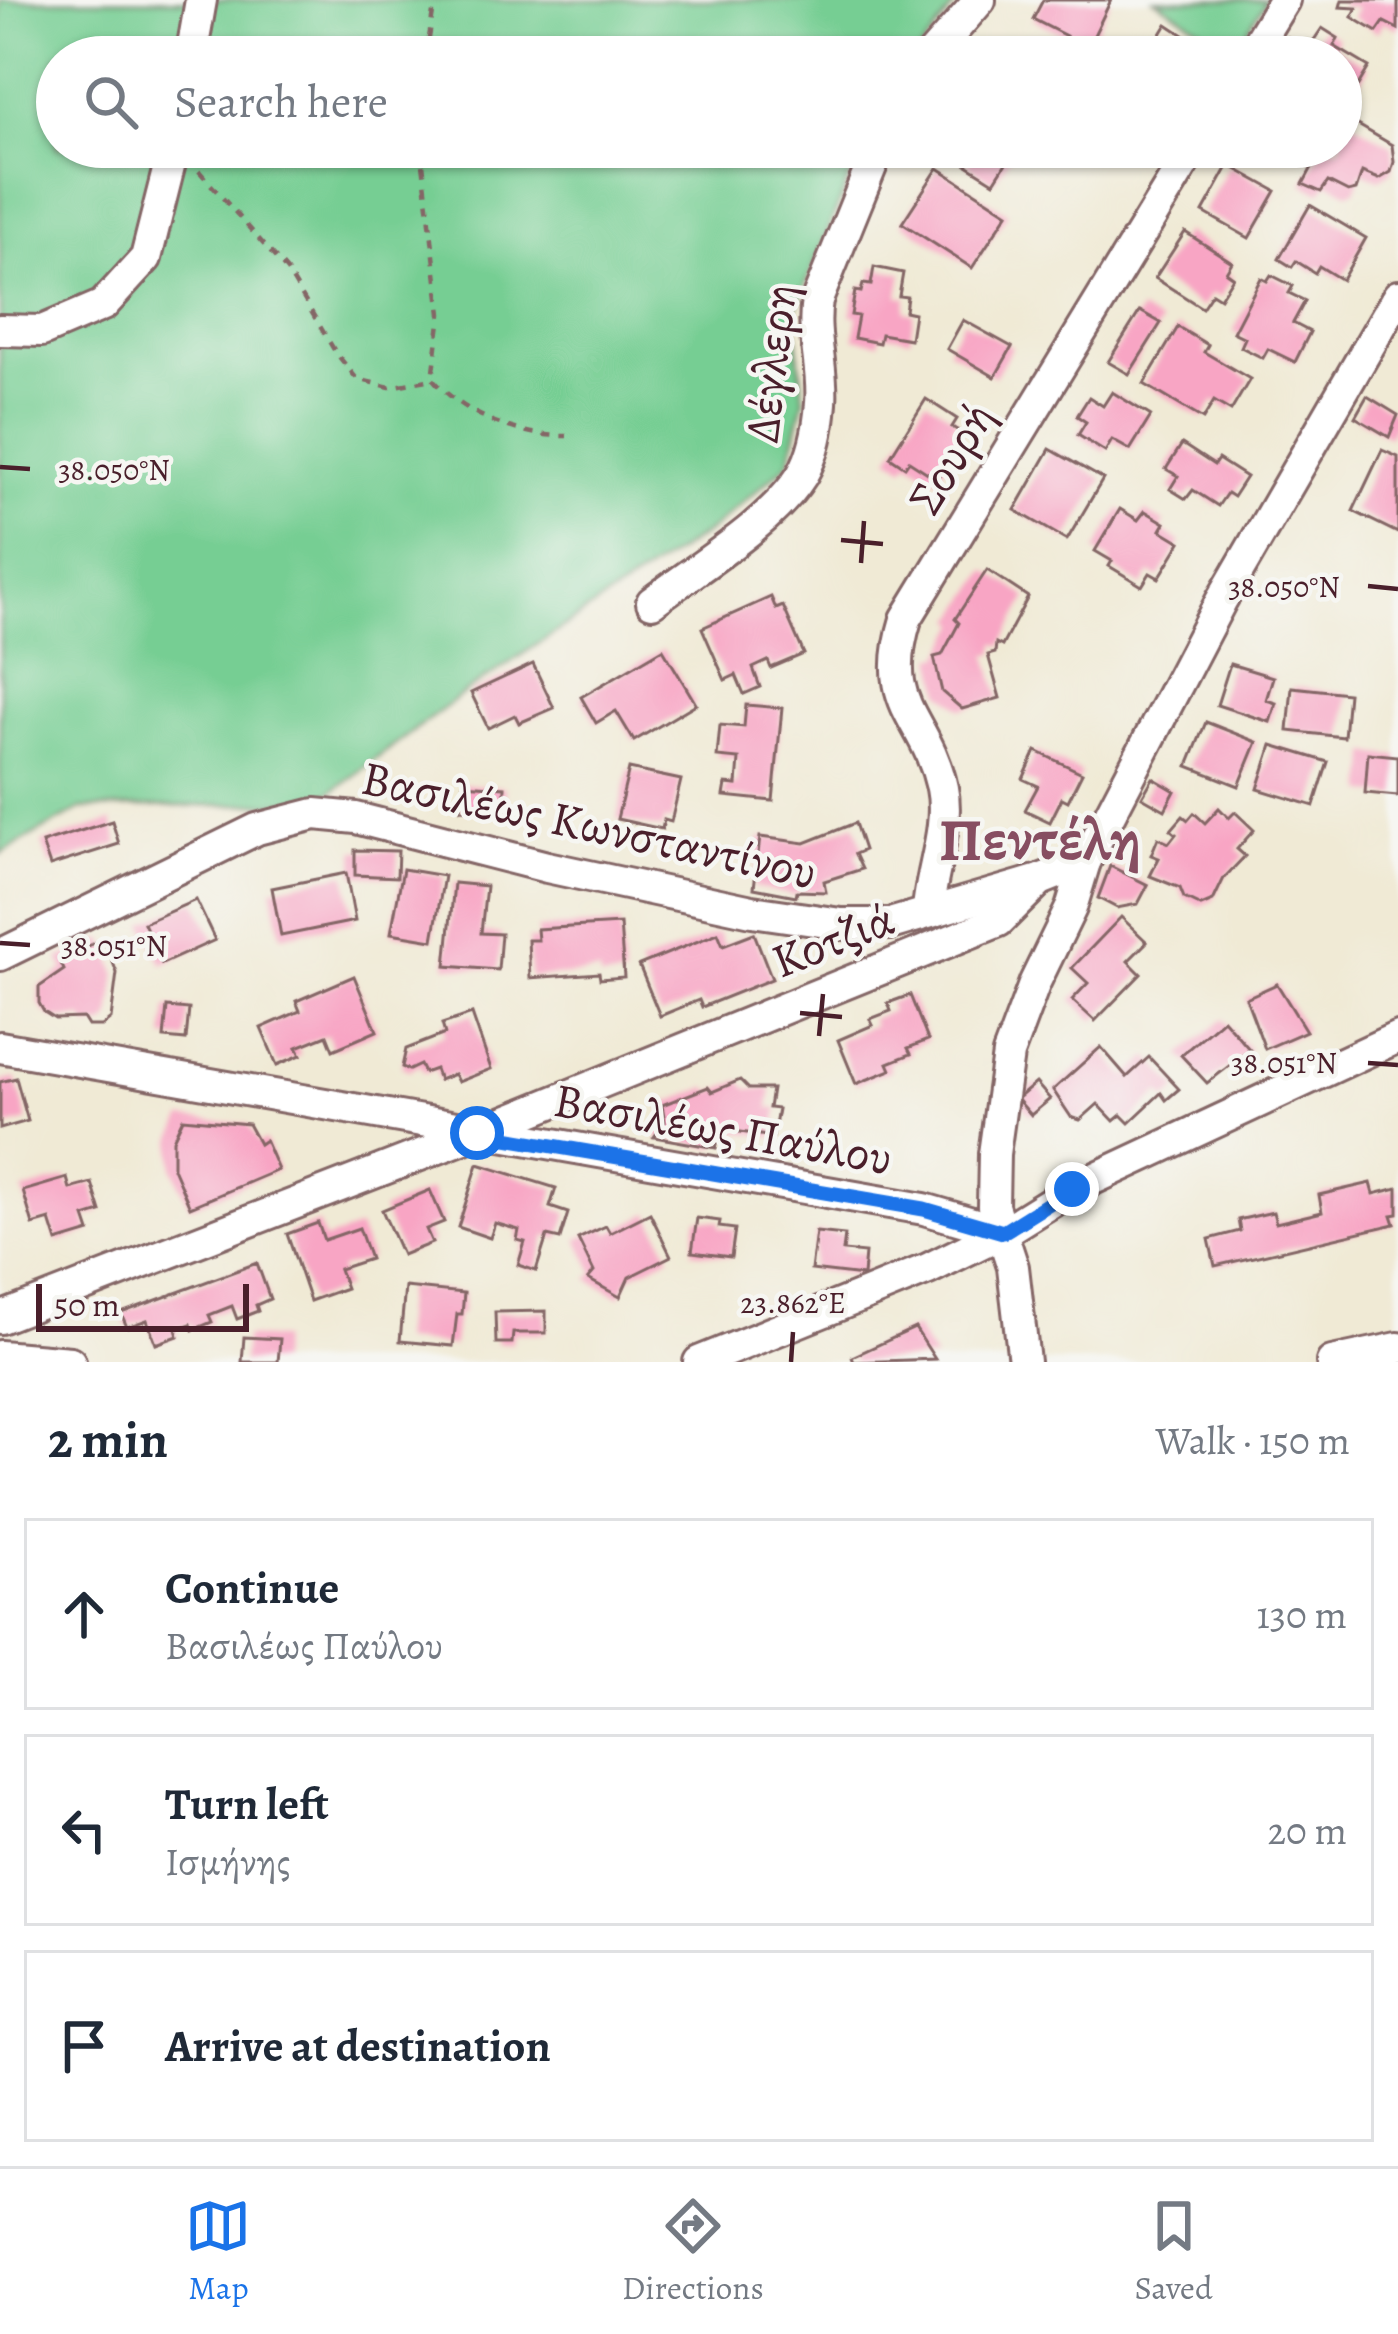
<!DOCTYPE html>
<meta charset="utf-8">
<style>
:root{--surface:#fff;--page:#f6f6f7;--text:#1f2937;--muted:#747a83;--line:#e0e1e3;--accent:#1a73e8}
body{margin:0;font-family:Alegreya,serif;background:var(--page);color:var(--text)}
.scale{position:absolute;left:36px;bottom:30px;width:213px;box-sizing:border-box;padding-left:12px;border:6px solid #4a1f2b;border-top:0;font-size:33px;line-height:42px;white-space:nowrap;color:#4a1f2b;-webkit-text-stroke:9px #f6f6f2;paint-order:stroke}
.stop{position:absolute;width:36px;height:36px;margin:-27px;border:9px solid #1a73e8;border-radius:50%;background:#fff}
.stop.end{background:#1a73e8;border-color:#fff;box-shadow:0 3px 12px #0008}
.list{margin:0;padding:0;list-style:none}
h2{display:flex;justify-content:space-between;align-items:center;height:156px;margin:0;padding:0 48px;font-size:51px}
h2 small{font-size:39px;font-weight:400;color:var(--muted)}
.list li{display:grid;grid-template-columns:78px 1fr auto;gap:36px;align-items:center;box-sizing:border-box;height:192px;margin:0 24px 24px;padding:0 24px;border:3px solid var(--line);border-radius:0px}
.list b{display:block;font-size:45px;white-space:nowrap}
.list p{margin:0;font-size:39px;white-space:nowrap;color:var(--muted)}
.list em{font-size:39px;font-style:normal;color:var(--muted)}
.icon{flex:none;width:66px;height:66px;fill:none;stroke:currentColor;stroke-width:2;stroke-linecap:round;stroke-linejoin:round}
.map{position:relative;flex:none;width:1398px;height:1362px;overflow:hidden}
.search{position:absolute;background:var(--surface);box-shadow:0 3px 9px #0004;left:36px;right:36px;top:36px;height:132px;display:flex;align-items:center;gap:30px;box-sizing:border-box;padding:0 42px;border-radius:66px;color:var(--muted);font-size:45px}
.sheet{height:804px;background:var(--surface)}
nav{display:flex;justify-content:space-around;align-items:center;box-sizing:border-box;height:168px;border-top:3px solid var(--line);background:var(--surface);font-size:33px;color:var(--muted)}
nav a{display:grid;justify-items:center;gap:6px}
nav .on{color:var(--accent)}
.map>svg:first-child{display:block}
.green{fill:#76ce93;stroke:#60765f;stroke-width:3}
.building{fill:#f8a5c4}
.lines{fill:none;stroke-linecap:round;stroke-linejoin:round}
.minor-casing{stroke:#846666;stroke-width:36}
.path{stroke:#846666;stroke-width:4.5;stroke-dasharray:9 9;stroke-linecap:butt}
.minor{stroke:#fff;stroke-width:30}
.route{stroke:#1a73e8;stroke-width:15}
.ticks{fill:none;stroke:#4a1f2b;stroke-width:4.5}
.labels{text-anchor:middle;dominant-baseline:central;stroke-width:9;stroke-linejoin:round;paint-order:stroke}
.street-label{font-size:48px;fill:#4a1f2b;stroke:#f6f6f2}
.district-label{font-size:60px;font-weight:bold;fill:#874e61;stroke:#f6f6f2}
.ticks-label{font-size:30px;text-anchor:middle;fill:#4a1f2b;stroke:#f6f6f2;stroke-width:9;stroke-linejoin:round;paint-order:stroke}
</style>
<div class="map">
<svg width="1398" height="1362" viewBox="0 0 1398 1362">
<rect width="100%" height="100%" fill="#f6f6f2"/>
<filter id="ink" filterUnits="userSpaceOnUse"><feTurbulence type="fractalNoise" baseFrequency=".00833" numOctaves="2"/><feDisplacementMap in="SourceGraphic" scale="24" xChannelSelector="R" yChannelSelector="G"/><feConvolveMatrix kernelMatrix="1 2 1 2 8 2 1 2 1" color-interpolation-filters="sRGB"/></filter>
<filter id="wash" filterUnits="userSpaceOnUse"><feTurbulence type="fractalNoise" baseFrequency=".004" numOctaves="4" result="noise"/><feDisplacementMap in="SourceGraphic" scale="48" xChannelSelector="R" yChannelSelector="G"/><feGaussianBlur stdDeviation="2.7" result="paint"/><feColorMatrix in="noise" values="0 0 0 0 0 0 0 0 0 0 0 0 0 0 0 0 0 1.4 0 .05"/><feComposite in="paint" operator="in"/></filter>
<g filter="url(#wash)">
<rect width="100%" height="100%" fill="#f0ead5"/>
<g class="green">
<path d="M0,0H959L916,57H57V147H862L794,314L804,399L789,463L713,528L467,691L318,802L81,809L0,854Z"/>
<path d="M1155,0H1266L1236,50Z"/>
</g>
<g id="blocks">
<g class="building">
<path d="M1043,0H1111L1086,52L1064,41L1066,36L1033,19Z"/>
<path d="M1342,0H1398V29L1384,22L1377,32L1352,17L1357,8L1340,7Z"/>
<path d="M1167,24L1196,43L1187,57H1147Z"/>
<path d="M1322,28L1338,38L1334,46L1369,67L1351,97L1341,91V57H1275L1288,37L1308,49Z"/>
<path d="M1341,115L1392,145L1394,162L1391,172L1379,179L1362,172L1356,190L1348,192L1328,182L1321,192L1303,184L1323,147H1341Z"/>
<path d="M958,147H1005L1013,152L994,182L967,165L973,156Z"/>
<path d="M1229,165L1276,191L1249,238L1203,212Z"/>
<path d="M938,168L1008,213L972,268L902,223Z"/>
<path d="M1310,205L1366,238L1342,280L1319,266L1315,273L1296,261L1292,267L1279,259Z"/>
<path d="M1185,232L1232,262L1226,272L1233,277L1220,298L1212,293L1202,308L1155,278Z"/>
<path d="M874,267L903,273L899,296L907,297L905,311L914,313L910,339L881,334L879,343L854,338L858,316L851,315L855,291L861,292L863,284L871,285Z"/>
<path d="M1271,275L1293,286L1289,293L1305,301L1293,323L1310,332L1295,362L1268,349L1263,358L1241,347L1245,338L1233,332L1261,278L1267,281Z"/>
<path d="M1140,311L1161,323L1129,374L1108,362Z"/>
<path d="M963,320L1012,347L995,377L947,349Z"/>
<path d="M1178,327L1208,345L1204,352L1250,379L1231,411L1214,401L1203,419L1144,384Z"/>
<path d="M1112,392L1151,416L1130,450L1112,440L1105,452L1078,435L1086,422L1077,416L1089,397L1103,406Z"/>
<path d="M1367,396L1398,415L1389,437L1355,417Z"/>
<path d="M926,399L957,419L952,427L964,434L937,479L909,461L905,467L890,457Z"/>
<path d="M1182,444L1214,465L1218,459L1246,477L1233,497L1227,493L1218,506L1193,490L1186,499L1170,489L1178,476L1166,469Z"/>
<path d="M1050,449L1103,479L1067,540L1015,510Z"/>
<path d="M1382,450L1398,457V533L1353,511Z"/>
<path d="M1120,509L1138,520L1145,511L1165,523L1161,530L1181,542L1159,578L1150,573L1142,586L1109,566L1112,561L1095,551Z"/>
<path d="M987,570L1028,597L1002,646L996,643L995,653L988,655L1000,698L962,709L942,692L934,657L942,655L959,623L955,619Z"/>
<path d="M771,597L776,609L783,606L804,654L771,668L768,661L753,668L760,687L744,694L736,675L725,680L702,628Z"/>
<path d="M663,649L696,704L634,741L616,711L596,723L581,697Z"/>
<path d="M533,664L554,708L519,723L515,715L488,728L471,693Z"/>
<path d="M1230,664L1273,677L1266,700L1276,703L1270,722L1217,705Z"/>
<path d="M1292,687L1348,693L1344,737L1288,731Z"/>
<path d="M746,705L782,708L773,801L724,796L726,784L737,785L739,759L717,757L720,725L744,727Z"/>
<path d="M1206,722L1257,742L1239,786L1188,766Z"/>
<path d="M1272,745L1328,762L1314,806L1258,789Z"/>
<path d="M1036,751L1082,773L1068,801L1062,798L1050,822L1025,810L1038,786L1023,779Z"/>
<path d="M1368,753L1398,756V796L1365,793Z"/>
<path d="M629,769L681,780L671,822L664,820L662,829L617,819Z"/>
<path d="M1153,778L1175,791L1165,810L1142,797Z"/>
<path d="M463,784L505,787L504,812L461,809Z"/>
<path d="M1219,808L1229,818L1235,812L1254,830L1237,849L1245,856L1224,878L1213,901L1201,906L1184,898L1180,888L1150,876L1159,858L1151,855L1158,838L1169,843L1176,834L1171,830L1183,816L1188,820L1194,813L1205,823Z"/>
<path d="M112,821L119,844L50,866L42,843Z"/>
<path d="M855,823L864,850L855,854L862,869L824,881L826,892L797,891L796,896L754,888L760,837L805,843Z"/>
<path d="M355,850L398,851L397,877L355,875Z"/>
<path d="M1110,866L1148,885L1138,904L1117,908L1098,898Z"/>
<path d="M403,869L444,876L433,940L391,933Z"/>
<path d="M346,873L355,921L281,936L272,888Z"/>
<path d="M454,883L486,886L481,933L501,934L498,970L446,966Z"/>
<path d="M196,900L215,940L162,964L144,923Z"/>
<path d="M1121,917L1147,942L1128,961L1141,974L1095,1021L1072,1000L1088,983L1072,968Z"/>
<path d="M620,924L624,977L600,979L599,973L530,978L528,940H538L537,929Z"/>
<path d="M718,933L723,945L754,933L772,979L702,1007L699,1000L660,1016L639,965Z"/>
<path d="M104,939L117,973L111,1019L102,1026H88L83,1018L55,1019L44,1012L39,1003V987L64,970L59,959Z"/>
<path d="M354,976L377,1031L333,1050L327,1035L297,1047L301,1055L277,1065L261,1028L300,1011L296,1001Z"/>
<path d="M1277,984L1306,1031L1265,1049L1246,998Z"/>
<path d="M910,995L928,1040L908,1048L911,1054L888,1063L891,1070L856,1084L838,1040L873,1025L870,1019L891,1011L888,1003Z"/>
<path d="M167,1007L189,1009L186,1040L164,1038Z"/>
<path d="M472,1014L491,1069L458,1082L454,1074L439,1080L435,1069L424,1073L420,1065L409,1070L402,1067L406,1049L445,1034L442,1024Z"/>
<path d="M1223,1019L1250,1050L1207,1083L1181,1055Z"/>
<path d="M1101,1047L1127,1077L1149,1057L1179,1089L1166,1100L1161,1093L1129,1123L1121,1115L1114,1121L1098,1104L1080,1120L1071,1117L1053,1090Z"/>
<path d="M16,1078L28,1121L0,1129V1082Z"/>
<path d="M740,1080L749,1089H772L769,1108L778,1109L773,1137L721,1129L716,1148L654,1137L665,1122L662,1105L708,1087L712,1092Z"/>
<path d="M1036,1083L1050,1099L1031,1115L1017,1099Z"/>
<path d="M183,1118L248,1124L259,1144L265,1140L278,1170L190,1207L173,1168V1139Z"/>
<path d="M478,1164L556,1188L550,1207L568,1213L560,1239L547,1236L536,1271L518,1265L525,1242L517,1240L519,1230L495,1223L490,1238L458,1227Z"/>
<path d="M67,1178L70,1189L92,1183L101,1212L85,1217L90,1232L57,1242L50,1220L33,1225L23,1191Z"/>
<path d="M1371,1183L1374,1194L1398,1188V1214L1392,1215L1395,1224L1215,1266L1209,1239L1240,1231L1238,1220L1273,1212L1276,1223L1322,1212L1319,1195Z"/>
<path d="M430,1190L444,1222L426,1229L432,1243L402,1255L382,1210Z"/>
<path d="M650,1213L671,1256L629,1277L620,1297L588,1279L594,1272L578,1239L606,1226L610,1233Z"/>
<path d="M697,1218L720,1221L719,1227L735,1229L731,1257L692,1252Z"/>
<path d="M318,1223L324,1240L359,1228L370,1259L339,1269L346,1288L310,1301L287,1234Z"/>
<path d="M816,1232L845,1235L843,1251L865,1253L863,1276L811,1270Z"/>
<path d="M257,1263L270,1299L256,1305L258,1311L237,1319L232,1306L209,1315L212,1322L193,1330L191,1324L176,1329L178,1336L156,1344L147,1320L127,1327L121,1313Z"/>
<path d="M405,1287L464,1293L462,1314H457L453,1346L400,1341Z"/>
<path d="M546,1311V1333H513L512,1343H496L495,1312Z"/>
<path d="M915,1328L935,1359L854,1362L852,1357Z"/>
<path d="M244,1337L280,1339L278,1362H242Z"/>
</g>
</g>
</g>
<g filter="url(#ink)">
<use href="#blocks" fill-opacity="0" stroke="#846666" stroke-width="3"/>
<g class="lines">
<g class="minor-casing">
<g id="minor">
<path d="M191,57L201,0"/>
<path d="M930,57L980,0"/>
<path d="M1249,57L1284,0"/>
<path d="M0,330L42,331L103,305L146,258L174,147"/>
<path d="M652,602C698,567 772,523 802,475C815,453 819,428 821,403C824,369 811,335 817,300L879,147"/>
<path d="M928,910C931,870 950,827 942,788C926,714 879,708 906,619L1194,147"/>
<path d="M0,955L257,829L315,814L356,818L547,867L752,911L841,924H890L1040,880"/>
<path d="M0,1047L924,1209L1003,1232"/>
<path d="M0,1318L477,1133L999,921L1040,880L1085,862"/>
<path d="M0,1356L70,1362"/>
<path d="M699,1362L928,1269L1003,1232L1072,1189L1398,1037"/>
<path d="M1024,1362L1013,1267L993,1206L994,1154L1008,1054L1035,982L1071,908L1085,862L1221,601L1398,296"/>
<path d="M1332,1362L1398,1348"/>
</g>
</g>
<g class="path">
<path d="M426,57L435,0"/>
<path d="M421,147L441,314L433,379C463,415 519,437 567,436"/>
<path d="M199,171L287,271L336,353L357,379L390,387L433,379"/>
</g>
<use href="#minor" class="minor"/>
</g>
</g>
<g class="lines" filter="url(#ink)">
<path class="route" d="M477,1133L924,1209L1003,1232L1072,1189"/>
</g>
<path class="ticks" d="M0,467L30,469M841,540L883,544M861,563L864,521M1368,586L1398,589M0,943L30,945M800,1013L842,1017M819,1036L823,994M1368,1063L1398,1065M791,1362L793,1332"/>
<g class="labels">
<g class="street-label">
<text transform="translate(771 363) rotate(-83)">Δέγλερη</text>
<text transform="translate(951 458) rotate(-59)">Σουρή</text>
<text transform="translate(589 825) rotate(12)">Βασιλέως Κωνσταντίνου</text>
<text transform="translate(833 940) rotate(-22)">Κοτζιά</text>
<text transform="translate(723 1129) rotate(10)">Βασιλέως Παύλου</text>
</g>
<g class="district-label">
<text x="1040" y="839">Πεντέλη</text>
</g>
</g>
<g class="ticks-label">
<text x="114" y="480">38.050°N</text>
<text x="1284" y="597">38.050°N</text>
<text x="114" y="956">38.051°N</text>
<text x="1284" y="1073">38.051°N</text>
<text x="793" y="1313">23.862°E</text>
</g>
</svg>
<div class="scale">50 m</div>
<div class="stop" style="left:477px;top:1133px"></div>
<div class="stop end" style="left:1072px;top:1189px"></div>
<div class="search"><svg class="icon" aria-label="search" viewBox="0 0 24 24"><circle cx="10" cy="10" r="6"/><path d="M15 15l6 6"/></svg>Search here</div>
</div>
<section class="sheet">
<h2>2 min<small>Walk · 150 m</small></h2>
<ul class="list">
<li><svg class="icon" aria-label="ahead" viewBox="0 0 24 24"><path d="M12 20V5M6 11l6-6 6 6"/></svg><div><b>Continue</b><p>Βασιλέως Παύλου</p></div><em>130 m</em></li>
<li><svg class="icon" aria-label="left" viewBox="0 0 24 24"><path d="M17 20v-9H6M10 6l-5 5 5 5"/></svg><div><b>Turn left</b><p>Ισμήνης</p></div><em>20 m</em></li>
<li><svg class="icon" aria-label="arrive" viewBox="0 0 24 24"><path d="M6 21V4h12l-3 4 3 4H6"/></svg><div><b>Arrive at destination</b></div></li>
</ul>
</section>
<nav>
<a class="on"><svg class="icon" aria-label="map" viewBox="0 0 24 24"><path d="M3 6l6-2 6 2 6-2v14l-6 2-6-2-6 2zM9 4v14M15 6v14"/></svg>Map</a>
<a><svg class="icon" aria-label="directions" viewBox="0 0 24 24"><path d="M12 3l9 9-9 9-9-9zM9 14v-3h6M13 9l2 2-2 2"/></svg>Directions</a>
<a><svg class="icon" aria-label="saved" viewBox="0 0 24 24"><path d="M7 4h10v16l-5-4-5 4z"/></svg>Saved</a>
</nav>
